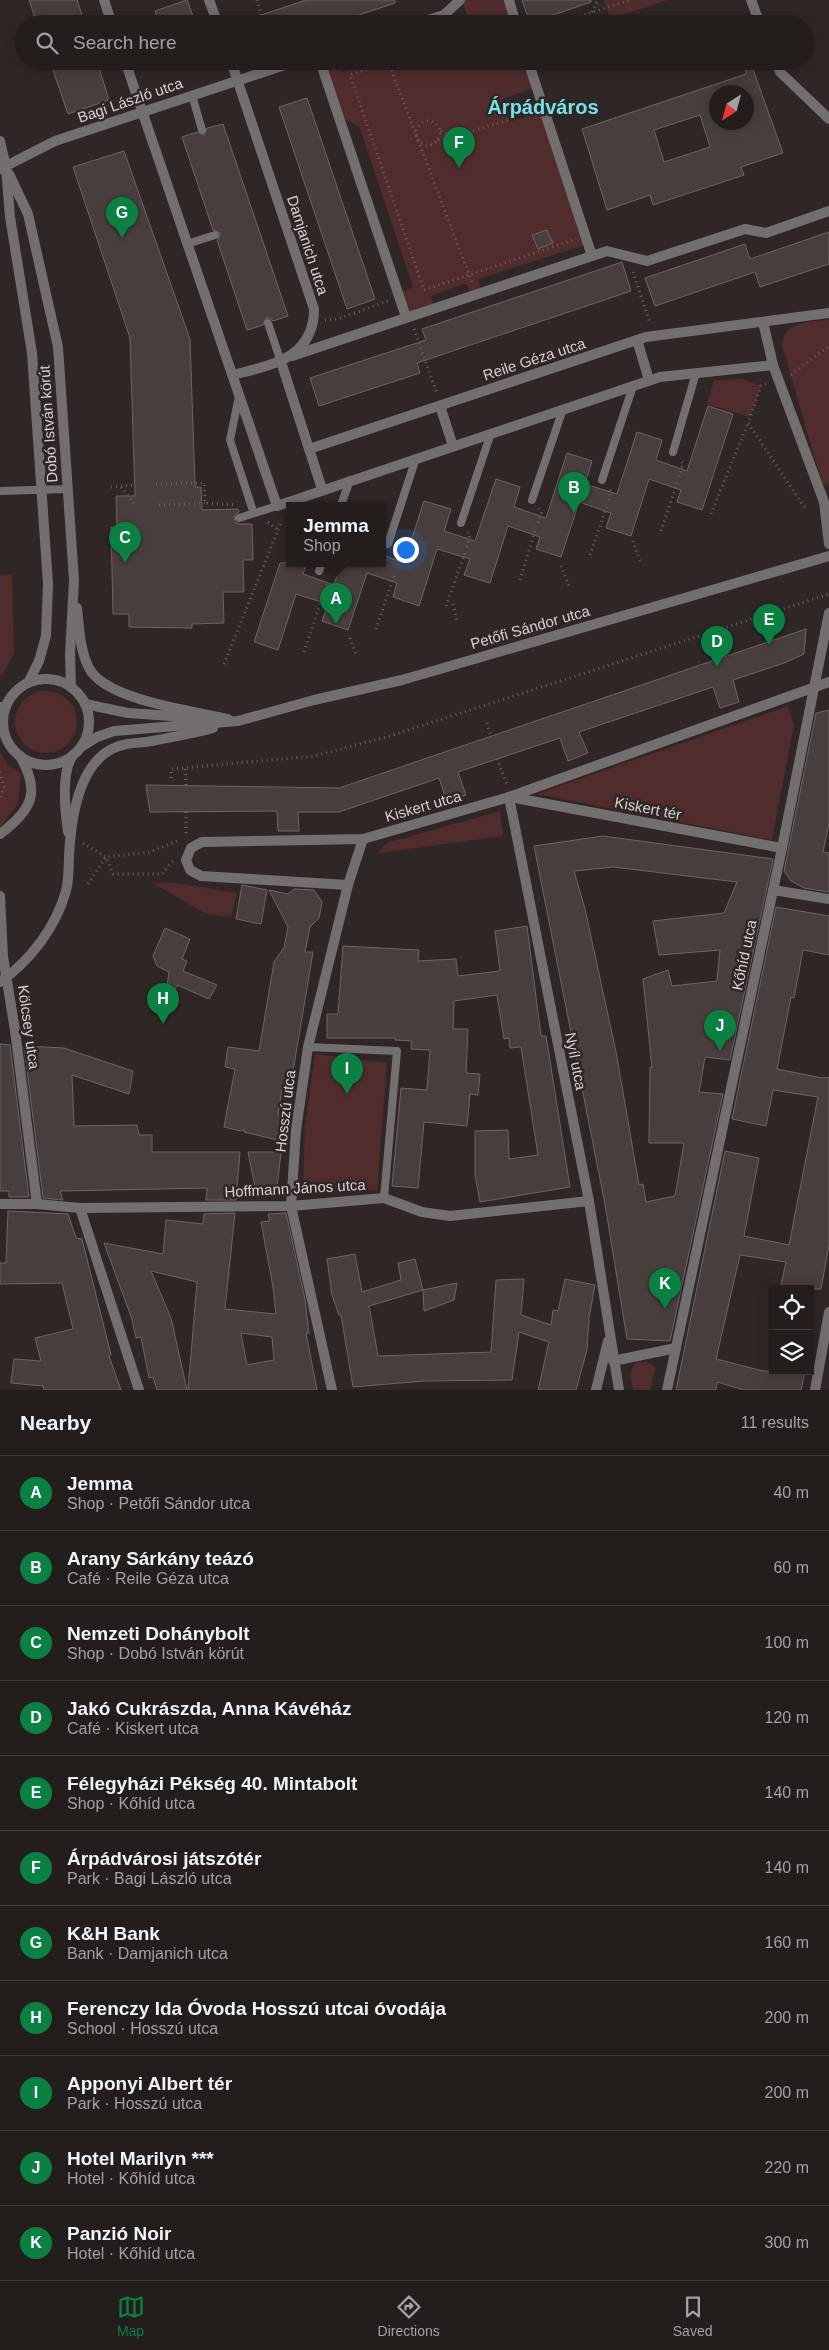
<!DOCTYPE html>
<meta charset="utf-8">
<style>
:root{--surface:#231d1c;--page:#2b2625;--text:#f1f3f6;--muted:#a3a2a3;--line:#403b3b;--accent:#0b8043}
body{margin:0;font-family:Helvetica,sans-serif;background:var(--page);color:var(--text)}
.controls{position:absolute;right:15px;bottom:15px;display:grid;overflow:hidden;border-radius:0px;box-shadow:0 2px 12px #0003}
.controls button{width:45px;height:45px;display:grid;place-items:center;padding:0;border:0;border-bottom:1px solid var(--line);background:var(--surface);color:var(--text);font:25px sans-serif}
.compass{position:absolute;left:709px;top:85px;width:45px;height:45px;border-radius:50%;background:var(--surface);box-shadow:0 2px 12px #0003;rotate:216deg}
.you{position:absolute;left:405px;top:549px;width:18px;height:18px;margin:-12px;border:4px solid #fff;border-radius:50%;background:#1a73e8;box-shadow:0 0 0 8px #1a73e833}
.badge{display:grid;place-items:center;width:32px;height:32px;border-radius:50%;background:var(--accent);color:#fff;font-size:16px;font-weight:700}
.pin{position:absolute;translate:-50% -41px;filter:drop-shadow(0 1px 2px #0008)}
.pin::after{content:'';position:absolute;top:26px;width:18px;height:15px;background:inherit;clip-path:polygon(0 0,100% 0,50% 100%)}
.popup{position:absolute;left:286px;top:502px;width:100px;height:65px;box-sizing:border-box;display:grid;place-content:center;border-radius:0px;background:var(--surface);filter:drop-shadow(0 1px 4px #0005);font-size:16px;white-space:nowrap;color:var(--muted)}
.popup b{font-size:19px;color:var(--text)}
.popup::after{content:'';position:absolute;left:50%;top:100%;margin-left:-10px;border:10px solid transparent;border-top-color:var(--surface)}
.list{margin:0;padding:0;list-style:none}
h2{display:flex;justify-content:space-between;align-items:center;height:65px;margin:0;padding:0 20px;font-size:21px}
h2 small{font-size:16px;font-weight:400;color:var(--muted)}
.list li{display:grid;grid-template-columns:32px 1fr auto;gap:15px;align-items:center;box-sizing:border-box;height:75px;padding:0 20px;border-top:1px solid var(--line)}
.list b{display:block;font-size:19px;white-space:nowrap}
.list p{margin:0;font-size:16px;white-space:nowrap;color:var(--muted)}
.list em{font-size:16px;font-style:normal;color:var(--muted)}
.icon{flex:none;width:28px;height:28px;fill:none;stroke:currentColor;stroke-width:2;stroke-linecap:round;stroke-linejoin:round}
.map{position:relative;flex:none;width:829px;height:1390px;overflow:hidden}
.search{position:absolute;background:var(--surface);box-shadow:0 2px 12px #0003;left:15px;right:15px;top:15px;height:55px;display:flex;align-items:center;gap:12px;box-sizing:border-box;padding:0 18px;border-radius:28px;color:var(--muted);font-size:19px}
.sheet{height:890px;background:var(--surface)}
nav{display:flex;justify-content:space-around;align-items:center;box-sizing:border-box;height:70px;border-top:1px solid var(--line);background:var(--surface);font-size:14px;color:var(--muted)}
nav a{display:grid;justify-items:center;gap:2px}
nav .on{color:var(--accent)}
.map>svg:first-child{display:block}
.green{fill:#502d2c}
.building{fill:#473e3d;stroke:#6f6564;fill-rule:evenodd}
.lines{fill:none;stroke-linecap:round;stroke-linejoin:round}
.path{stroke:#696261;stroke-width:3;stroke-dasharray:1 4;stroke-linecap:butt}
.service{stroke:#746f6f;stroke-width:8}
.pedestrian{stroke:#746f6f;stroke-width:10}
.minor{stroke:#746f6f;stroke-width:10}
.tertiary{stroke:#746f6f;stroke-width:10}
.labels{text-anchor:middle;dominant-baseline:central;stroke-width:5;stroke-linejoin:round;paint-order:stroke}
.street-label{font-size:15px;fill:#d7d1d0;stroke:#2f2726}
.district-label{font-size:20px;font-weight:bold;fill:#75e1ea;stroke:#2f2726}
</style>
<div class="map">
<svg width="829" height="1390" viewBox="0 0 829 1390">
<rect width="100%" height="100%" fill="#2f2726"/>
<g class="green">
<path d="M462,0H509L516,24H470Z"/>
<path d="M604,0H667L610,19Z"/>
<path d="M320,61H338L342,72L375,61H528L536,87L502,99L510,122L544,111L588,244L478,279L482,292L471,296L466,283L431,296L434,308L406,317L398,293L413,287L359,126L339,117Z"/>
<path d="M829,320V485L822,483L782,345C785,321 809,322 829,320Z"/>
<path d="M742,379L761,386L750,417L707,404L714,380Z"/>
<path d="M0,575H12L14,653L3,674L0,676Z"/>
<circle cx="46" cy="722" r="31"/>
<path d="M788,706L794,725L772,840L537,794Z"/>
<path d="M0,752L8,765L21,774L18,804L0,827Z"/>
<path d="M500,811L503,836L378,853L387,843Z"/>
<path d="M153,883H176L237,893L231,917L207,914Z"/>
<path d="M315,1054L387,1063L377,1190L303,1188L305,1126Z"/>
<path d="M645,1362L653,1365L655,1370L650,1390H633C631,1378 628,1372 636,1363Z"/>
</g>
<g class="building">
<path d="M29,0H77L85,24H37Z"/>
<path d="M187,0L196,24H159L155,11Z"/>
<path d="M306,0H395V3L332,24H243V21Z"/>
<path d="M522,0H591V2L530,23Z"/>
<path d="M50,61H97L109,100L68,114Z"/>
<path d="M746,61H750L783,153L741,167L744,175L653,205L650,195L607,210L582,129L746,74ZM716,92H746V122H716ZM700,115L710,147L664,162L654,130Z"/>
<path d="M307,98L375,299L347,309L279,107Z"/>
<path d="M223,124L288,316L273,321L270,318H266L263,325L247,330L217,240L220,237V233L213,230L182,137L197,132L204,135L207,128Z"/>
<path d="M124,151L190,339L195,487H201L202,510L238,509L239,512L234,516L235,522L239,524H252L253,560H243L244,592H223L224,623L192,624V628L129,627V614H113L111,527H117L116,496H135L130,338L73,167Z"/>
<path d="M547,230L553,243L538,249L532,235Z"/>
<path d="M829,232V264L760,287L755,272L655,306L645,278L745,244L750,259Z"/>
<path d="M622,262L631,291L417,363L420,373L319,406L310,378L426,340L422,329Z"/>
<path d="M708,406L733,414L702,510L677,502L681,490L649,479L631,536L606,528L611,513L579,502L561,557L536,549L540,537L508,526L490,583L464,575L470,559L437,549L419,606L393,597L397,583L367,573L348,630L322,621L328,604L296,594L278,650L254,642L280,563H307L303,574L334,585L341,563H382L383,555L404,563L424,501L451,509L444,531L475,541L496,479L520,487L514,507L546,518L567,453L592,461L585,484L617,494L637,432L662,440L656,460L687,471Z"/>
<path d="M806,629L804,654L784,663L733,680L739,702L720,708L713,687L579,732L588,753L568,761L560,738L458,772L466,795L447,802L439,778L339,812H298L299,831H278L277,811L150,812L146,785L339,788Z"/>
<path d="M829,710V823L823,852L829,853V892L804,888L791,881L784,871L816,713Z"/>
<path d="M603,836L773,859L730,1060L705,1057L699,1092L723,1094L670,1341L627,1339L605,1204L534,846ZM613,867L737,882L724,913L653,921L659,955L720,950L717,981L672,986L668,970L643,979L652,1068L650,1067L649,1143H684L675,1196L646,1202L643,1184L639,1185L616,1052L585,909L574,871Z"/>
<path d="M242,885L267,890L261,924L236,919Z"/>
<path d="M294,889L314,890L322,902L319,918L310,927L305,952H313L290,1089L282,1088L278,1115L284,1122L282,1141L244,1132V1129L241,1131L224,1127L235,1069L225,1067L228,1047L259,1051L274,962L284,948L288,927L269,890L288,894Z"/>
<path d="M776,907L829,916V955L803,950L794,998L791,997L777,1069L822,1078L829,1077V1245L821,1289H780L786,1262L740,1255L716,1359L763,1371H805L801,1390H744L717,1382L716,1390H676L725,1151L759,1158L744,1236L789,1245L818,1097L773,1090L766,1126L732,1119Z"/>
<path d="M527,926L541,1036H546L570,1187L480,1202L475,1175V1131L508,1130L509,1159L538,1155L521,1047L510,1048L509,1038L504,1039L497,995L454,1001L453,1029H468L466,1073L480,1074L478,1095L470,1094L467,1126L424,1122L418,1188L392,1186L401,1088L427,1090L430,1050L411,1049L412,1041L395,1040L396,1038H327V1014H338L343,946L419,950L418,961L456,959L458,976L500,971L495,931Z"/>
<path d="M165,928L190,939L182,959L187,961L183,971L217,985L209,999L177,985L169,1003L165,1002L169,972L157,966L153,956Z"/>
<path d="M0,1044L10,1045L29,1197H9V1191H0Z"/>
<path d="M24,1046L64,1048L133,1071L129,1094L72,1075L74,1126L137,1125L139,1135H152V1152H240L236,1200H206L207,1188L60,1191L63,1200L43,1198Z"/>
<path d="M248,1152H281L277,1187H255Z"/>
<path d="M8,1211L68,1214L76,1238L82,1239L111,1355L109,1356L121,1390H44L43,1386L11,1383L14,1359L41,1361L35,1338L73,1329L62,1283L0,1284V1263H6Z"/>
<path d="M235,1213L225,1309L276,1314L273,1287L261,1222L270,1221L268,1214L286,1213L305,1299L309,1333H306L317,1390H188L197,1282L151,1271L171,1318L187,1390H157L153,1377L149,1378L141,1337L136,1338L132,1319L104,1243L163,1254L166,1220L203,1224L204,1214ZM241,1333L272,1337L274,1360L247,1365Z"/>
<path d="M355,1254L362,1292L401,1280L398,1263L415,1259L423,1290L369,1306L378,1356L491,1352L496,1280L524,1279L521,1315L551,1325L553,1310L558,1311L565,1279L595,1285L589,1318L587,1350L576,1390H538L549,1342L519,1332L512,1380L424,1381L353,1387L341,1315H339L332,1295L327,1259Z"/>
<path d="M457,1283L454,1300L424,1311L423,1290Z"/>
</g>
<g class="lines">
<g class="path">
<path d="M257,0L261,14L260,24"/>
<path d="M592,12L598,0"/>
<path d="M556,24L630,0"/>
<path d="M388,61L472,282"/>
<path d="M390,61L350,75L424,290L573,240"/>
<circle cx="428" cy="133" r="12"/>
<path d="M454,136L509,120"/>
<path d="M438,140L454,136L444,133L439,129"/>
<path d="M633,272L650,323"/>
<path d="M325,320L338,319L388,301"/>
<path d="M414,329L437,394"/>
<path d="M791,375L829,346"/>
<path d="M766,384L761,386L748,423L805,508"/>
<path d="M679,477L683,464L680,460"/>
<path d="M156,484L204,483L205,503L235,505"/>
<path d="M111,487L135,485"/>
<path d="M121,487L136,506"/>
<path d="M609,500L611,491L609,488"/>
<path d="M159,505L205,503"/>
<path d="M711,514L748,423"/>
<path d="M268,522L278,530"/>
<path d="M538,523L541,513L538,508"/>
<path d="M661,531L678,480"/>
<path d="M633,541L641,564"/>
<path d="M467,547L470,535L467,531"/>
<path d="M394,552L400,558L396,568"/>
<path d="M590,555L608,503"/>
<path d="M561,566L570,588"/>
<path d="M520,580L536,527"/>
<path d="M325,590L328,581"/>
<path d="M453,604L457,622"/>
<path d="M446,606L466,550"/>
<path d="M376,629L395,573"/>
<path d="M350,638L356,654"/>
<path d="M304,652L324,593"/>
<path d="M224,664L282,520"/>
<path d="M487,723L491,737"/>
<path d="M497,759L507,784"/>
<path d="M185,769L186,786"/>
<path d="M0,772L4,787L0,799"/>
<path d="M171,778V769L314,756L387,737L829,594"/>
<path d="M186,812V836"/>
<path d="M83,843L106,857L113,874H162L173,861"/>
<path d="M88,884L106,857L150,852L180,840"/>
</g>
<g class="service">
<path d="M192,95L202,130"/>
<path d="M187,244L215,235"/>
<path d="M268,323L281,362"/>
<path d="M239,396L230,440L252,508"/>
<path d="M673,452L696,373"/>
<path d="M602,480L633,386"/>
<path d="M0,491L68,489"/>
<path d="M532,500L563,409"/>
<path d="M341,505L350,480"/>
<path d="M239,518L277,506"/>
<path d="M461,523L491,433"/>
<path d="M388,544L416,458"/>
<path d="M319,571L322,563"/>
<path d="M308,1047L397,1051L384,1198"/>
</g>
<g class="pedestrian">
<path d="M751,0L760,24"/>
<path d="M776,61L780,72L829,119"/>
</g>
<g class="minor">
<path d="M104,0L112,24"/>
<path d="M209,0L218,24"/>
<path d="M509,0L516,24"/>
<path d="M415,24L444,15L460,0"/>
<path d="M125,61L277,506L660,377L773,365"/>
<path d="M231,61L314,309C314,359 270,365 233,375"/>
<path d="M320,61L406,317"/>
<path d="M528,61L592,256"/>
<path d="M0,169L55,141L297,61"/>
<path d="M763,322L773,365L824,502L829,544"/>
<path d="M637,340L649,380"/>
<path d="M292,356L607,251L647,261L745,229L766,233L829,211"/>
<path d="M281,362L322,489"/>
<path d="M440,406L453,446"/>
<path d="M309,449L646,337L829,313"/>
<path d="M0,707H6"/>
<path d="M509,797L589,1201L619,1390"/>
<path d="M510,797L782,848"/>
<path d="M0,834C32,810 41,792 20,756"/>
<path d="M348,885L201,876L190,870L186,860L191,848L202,842L363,839L509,797L829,682"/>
<path d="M773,890L829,899"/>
<path d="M0,896L3,957L15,1030L37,1204"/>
<path d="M0,1204H37L80,1208L291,1206L384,1198L422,1212L450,1216L589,1201"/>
<path d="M80,1208L139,1390"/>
<path d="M613,1361L676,1348"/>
<path d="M332,1390L291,1206L296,1130L308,1047L348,885L363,839"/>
<path d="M596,1390L608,1341"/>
<path d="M667,1390L782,848L829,613"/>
<path d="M815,1390L829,1312"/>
</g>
<g class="tertiary">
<path d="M0,141L6,167L10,217L32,353L48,584L46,636L39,661L28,683"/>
<path d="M9,174L28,214L58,347L74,580L70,654L71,687"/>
<path d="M77,608C79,627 80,651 89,668C105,700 194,711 228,719"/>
<circle cx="46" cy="722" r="43"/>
<path d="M85,704L128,713L202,718"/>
<path d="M81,747L97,737L114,731L238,721L314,700L402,680L829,556"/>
<path d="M68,832C65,811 61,772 73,755"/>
<path d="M0,982C30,961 56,927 66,891C70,875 68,859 70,842C73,808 82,758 119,746C127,743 137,743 146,742C168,738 191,734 213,728"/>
</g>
</g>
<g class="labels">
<g class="street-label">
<text transform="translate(130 100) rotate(-19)">Bagi László utca</text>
<text transform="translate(308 245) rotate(72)">Damjanich utca</text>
<text transform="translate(534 359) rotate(-18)">Reile Géza utca</text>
<text transform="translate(48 424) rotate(-94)">Dobó István körút</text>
<text transform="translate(530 627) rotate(-16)">Petőfi Sándor utca</text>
<text transform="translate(423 806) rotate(-16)">Kiskert utca</text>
<text transform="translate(648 808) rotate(11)">Kiskert tér</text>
<text transform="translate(744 955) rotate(-78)">Kőhíd utca</text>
<text transform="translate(29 1027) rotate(82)">Kölcsey utca</text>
<text transform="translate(576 1061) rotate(79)">Nyíl utca</text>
<text transform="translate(285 1111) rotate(-83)">Hosszú utca</text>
<text transform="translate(295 1188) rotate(-3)">Hoffmann János utca</text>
</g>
<g class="district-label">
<text x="543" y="107">Árpádváros</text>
</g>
</g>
</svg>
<div class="controls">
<button><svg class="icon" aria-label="locate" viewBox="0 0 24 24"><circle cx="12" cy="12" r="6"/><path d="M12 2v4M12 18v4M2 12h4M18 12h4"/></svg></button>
<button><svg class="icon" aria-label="layers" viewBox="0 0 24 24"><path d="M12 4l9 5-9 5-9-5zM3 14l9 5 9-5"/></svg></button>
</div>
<svg class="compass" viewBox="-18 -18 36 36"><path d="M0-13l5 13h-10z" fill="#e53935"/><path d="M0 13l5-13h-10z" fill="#a3a2a3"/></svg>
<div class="you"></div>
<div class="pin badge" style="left:336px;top:624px">A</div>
<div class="popup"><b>Jemma</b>Shop</div>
<div class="pin badge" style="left:574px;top:513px">B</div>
<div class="pin badge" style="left:125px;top:563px">C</div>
<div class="pin badge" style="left:717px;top:667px">D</div>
<div class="pin badge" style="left:769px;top:645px">E</div>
<div class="pin badge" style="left:459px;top:168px">F</div>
<div class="pin badge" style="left:122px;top:238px">G</div>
<div class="pin badge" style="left:163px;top:1024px">H</div>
<div class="pin badge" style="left:347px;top:1094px">I</div>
<div class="pin badge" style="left:720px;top:1051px">J</div>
<div class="pin badge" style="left:665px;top:1309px">K</div>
<div class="search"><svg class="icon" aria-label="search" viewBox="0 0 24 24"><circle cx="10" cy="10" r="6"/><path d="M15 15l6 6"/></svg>Search here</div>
</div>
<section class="sheet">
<h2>Nearby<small>11 results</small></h2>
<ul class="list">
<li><span class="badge">A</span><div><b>Jemma</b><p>Shop · Petőfi Sándor utca</p></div><em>40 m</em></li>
<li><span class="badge">B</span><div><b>Arany Sárkány teázó</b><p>Café · Reile Géza utca</p></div><em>60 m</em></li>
<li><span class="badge">C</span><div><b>Nemzeti Dohánybolt</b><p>Shop · Dobó István körút</p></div><em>100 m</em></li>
<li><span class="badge">D</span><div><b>Jakó Cukrászda, Anna Kávéház</b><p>Café · Kiskert utca</p></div><em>120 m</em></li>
<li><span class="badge">E</span><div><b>Félegyházi Pékség 40. Mintabolt</b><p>Shop · Kőhíd utca</p></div><em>140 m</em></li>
<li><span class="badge">F</span><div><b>Árpádvárosi játszótér</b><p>Park · Bagi László utca</p></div><em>140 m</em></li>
<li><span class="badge">G</span><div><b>K&amp;H Bank</b><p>Bank · Damjanich utca</p></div><em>160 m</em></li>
<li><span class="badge">H</span><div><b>Ferenczy Ida Óvoda Hosszú utcai óvodája</b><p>School · Hosszú utca</p></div><em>200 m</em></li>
<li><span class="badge">I</span><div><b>Apponyi Albert tér</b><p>Park · Hosszú utca</p></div><em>200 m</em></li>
<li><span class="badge">J</span><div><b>Hotel Marilyn ***</b><p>Hotel · Kőhíd utca</p></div><em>220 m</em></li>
<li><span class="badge">K</span><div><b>Panzió Noir</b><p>Hotel · Kőhíd utca</p></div><em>300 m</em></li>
</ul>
</section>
<nav>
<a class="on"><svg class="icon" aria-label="map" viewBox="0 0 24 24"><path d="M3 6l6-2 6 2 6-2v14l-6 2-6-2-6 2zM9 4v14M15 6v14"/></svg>Map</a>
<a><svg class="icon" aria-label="directions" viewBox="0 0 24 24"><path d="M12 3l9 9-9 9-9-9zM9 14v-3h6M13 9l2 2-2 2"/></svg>Directions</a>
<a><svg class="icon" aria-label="saved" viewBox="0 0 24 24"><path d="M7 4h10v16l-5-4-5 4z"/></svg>Saved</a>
</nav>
